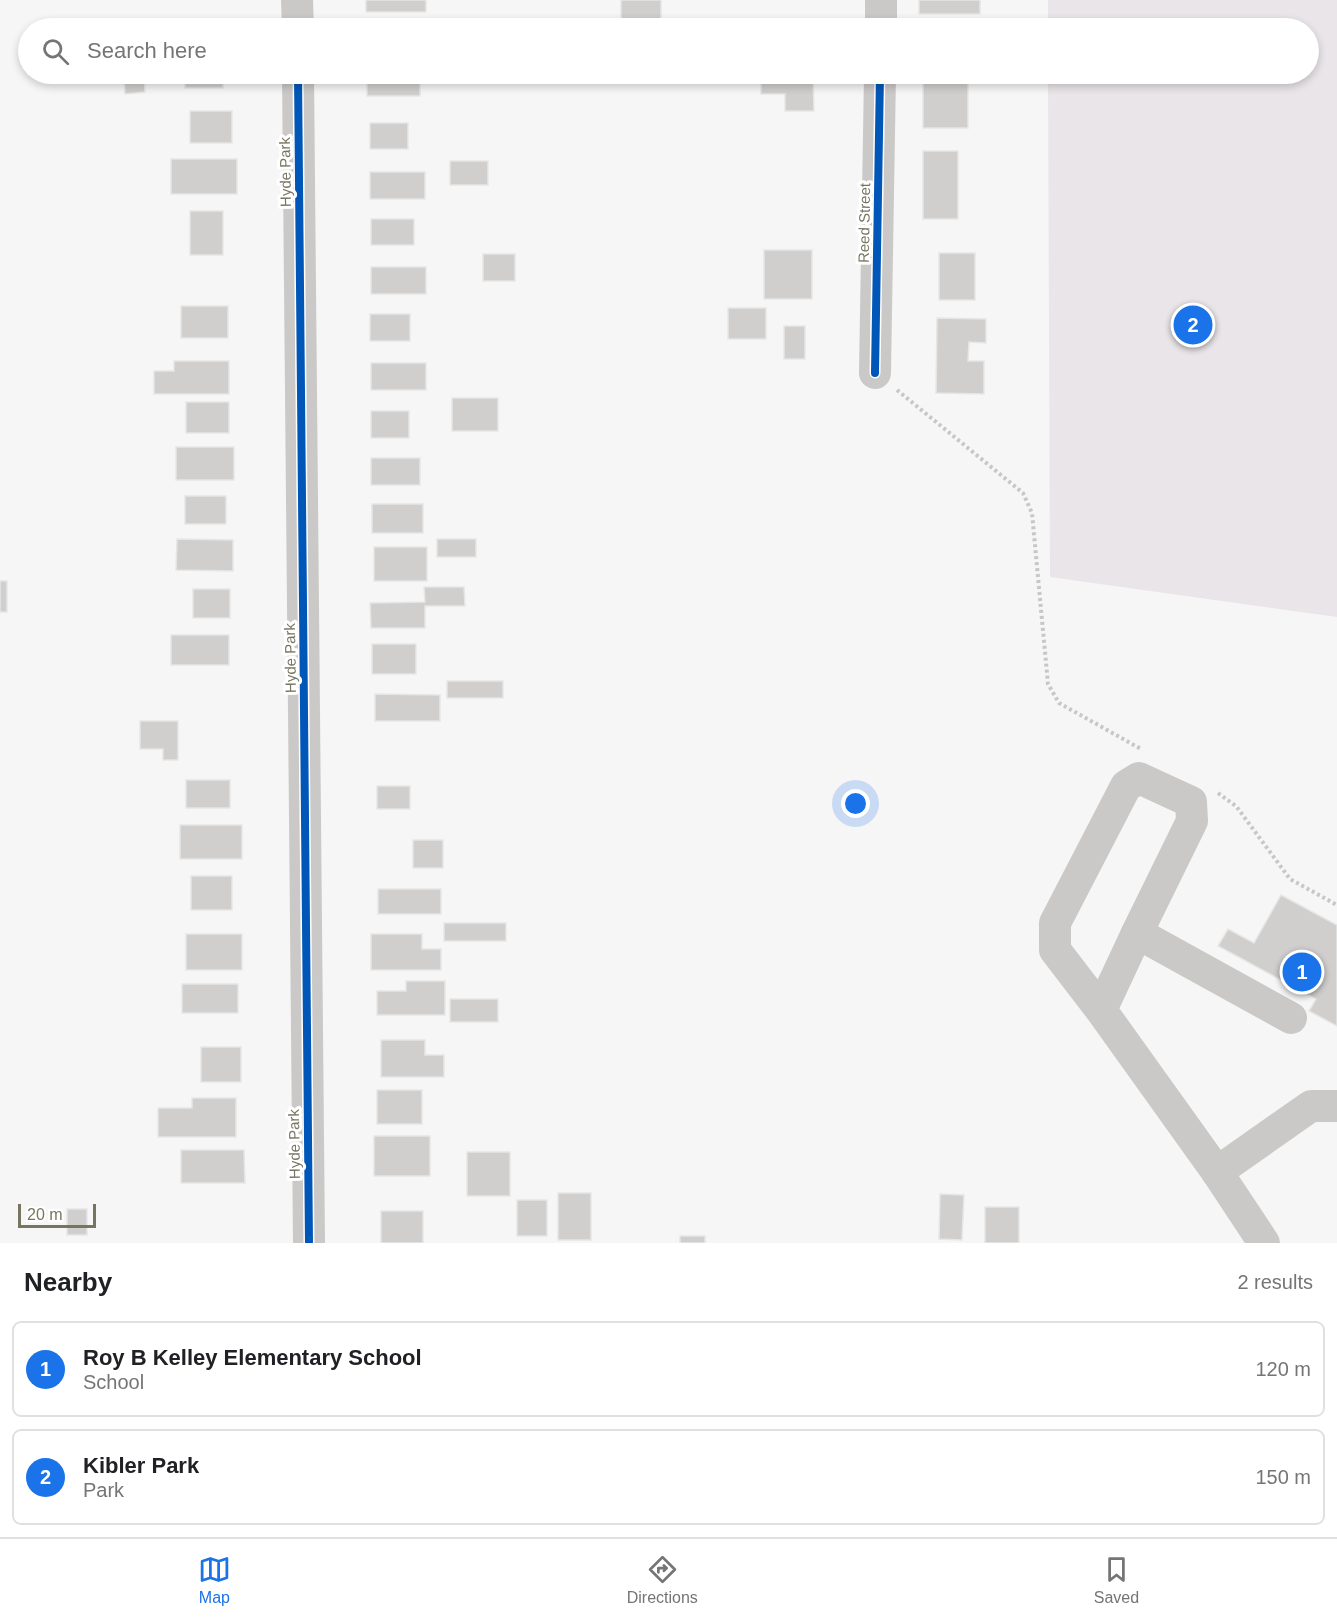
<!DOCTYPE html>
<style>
:root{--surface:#fff;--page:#f2f2f2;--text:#202124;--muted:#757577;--line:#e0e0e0;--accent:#1a73e8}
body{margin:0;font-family:Helvetica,sans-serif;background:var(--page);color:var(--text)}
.scale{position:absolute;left:18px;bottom:15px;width:78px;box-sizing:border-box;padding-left:6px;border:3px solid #777561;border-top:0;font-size:16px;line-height:21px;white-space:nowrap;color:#777561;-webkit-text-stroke:4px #fff;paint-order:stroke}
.you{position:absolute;left:856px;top:804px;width:21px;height:21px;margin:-15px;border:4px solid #fff;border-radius:50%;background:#1a73e8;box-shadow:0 0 0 9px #1a73e833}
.badge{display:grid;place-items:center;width:39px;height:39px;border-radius:50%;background:var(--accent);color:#fff;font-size:20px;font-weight:700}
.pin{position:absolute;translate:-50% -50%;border:3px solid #fff;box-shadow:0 2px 6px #0006}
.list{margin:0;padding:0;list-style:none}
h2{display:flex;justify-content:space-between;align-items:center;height:78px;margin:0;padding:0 24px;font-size:26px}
h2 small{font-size:20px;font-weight:400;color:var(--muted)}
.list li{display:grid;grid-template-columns:39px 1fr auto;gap:18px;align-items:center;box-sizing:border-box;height:96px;margin:0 12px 12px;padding:0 12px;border:2px solid var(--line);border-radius:9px}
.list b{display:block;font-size:22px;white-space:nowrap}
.list p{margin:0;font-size:20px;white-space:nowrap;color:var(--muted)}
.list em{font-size:20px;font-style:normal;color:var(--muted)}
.icon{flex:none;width:33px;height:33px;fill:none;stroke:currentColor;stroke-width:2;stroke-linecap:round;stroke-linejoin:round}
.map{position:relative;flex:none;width:1337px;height:1243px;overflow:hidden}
.search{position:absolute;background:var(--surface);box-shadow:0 3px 9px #0003;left:18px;right:18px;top:18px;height:66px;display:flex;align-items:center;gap:15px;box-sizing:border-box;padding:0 21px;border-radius:33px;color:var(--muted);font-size:22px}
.sheet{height:294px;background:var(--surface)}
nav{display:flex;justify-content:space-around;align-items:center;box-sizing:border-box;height:84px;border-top:2px solid var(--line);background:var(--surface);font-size:16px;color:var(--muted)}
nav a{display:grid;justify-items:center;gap:3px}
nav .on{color:var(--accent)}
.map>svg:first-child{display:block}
.green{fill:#e9e5e8}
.building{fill:#d0cfcd;stroke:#e6e6e6;stroke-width:1.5}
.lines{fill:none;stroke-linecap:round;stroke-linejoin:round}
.path{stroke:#c7c7c6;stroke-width:4;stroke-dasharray:3 3;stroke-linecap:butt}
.minor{stroke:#cac9c7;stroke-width:32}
.cycleway-casing{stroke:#fff;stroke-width:11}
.cycleway{stroke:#0057b8;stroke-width:8}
.labels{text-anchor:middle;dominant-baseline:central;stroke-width:6;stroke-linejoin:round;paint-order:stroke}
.street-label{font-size:15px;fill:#777561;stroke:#fff}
</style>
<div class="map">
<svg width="1337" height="1243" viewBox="0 0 1337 1243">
<rect width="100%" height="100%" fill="#f6f6f6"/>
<path class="green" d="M1048,0H1337V617L1050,577L1048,74H1308V28H1048Z"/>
<g class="building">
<rect x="366" y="0" width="60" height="12"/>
<rect x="621" y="0" width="40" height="28"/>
<rect x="919" y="0" width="61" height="14"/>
<path d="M144,74L145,92L125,94L124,75Z"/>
<rect x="185" y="74" width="38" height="14"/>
<rect x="367" y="74" width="53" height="22"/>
<rect x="621" y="74" width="40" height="8"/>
<path d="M761,74H813L814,111H785V94H761Z"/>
<rect x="923" y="74" width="45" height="54"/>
<rect x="190" y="111" width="42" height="32"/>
<rect x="370" y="123" width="38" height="26"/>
<rect x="923" y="151" width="35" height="68"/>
<rect x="171" y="159" width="66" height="35"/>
<rect x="450" y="161" width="38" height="24"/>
<rect x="370" y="172" width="55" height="27"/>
<rect x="190" y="211" width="33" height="44"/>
<rect x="371" y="219" width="43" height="26"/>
<rect x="764" y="250" width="48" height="49"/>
<rect x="939" y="253" width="36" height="47"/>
<rect x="483" y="254" width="32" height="27"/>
<rect x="371" y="267" width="55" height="27"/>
<rect x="181" y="306" width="47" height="32"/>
<rect x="728" y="308" width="38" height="31"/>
<rect x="370" y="314" width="40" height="27"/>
<path d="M937,318L986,319V343L969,342L968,361H984V394L936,393Z"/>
<rect x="784" y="326" width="21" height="33"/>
<path d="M174,361H229V394H154V371H174Z"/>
<rect x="371" y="363" width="55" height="27"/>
<rect x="452" y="398" width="46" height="33"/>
<rect x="186" y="402" width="43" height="31"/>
<rect x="371" y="411" width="38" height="27"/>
<rect x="176" y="447" width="58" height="33"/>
<rect x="371" y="458" width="49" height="27"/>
<rect x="185" y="496" width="41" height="28"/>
<rect x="372" y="504" width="51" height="29"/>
<path d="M177,539L233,540V571L176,570Z"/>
<rect x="437" y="539" width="39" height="18"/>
<rect x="374" y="547" width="53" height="34"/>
<rect x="0" y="581" width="7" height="31"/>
<path d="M424,587H464L465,606H425V628H371L370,603L425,602Z"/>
<rect x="193" y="589" width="37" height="29"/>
<rect x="171" y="635" width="58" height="30"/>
<rect x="372" y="644" width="44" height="30"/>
<rect x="447" y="681" width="56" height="17"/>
<path d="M375,694L440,695V721H375Z"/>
<path d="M140,721H178V760H163V749H140Z"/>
<rect x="186" y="780" width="44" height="28"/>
<rect x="377" y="786" width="33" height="23"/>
<rect x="180" y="825" width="62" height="34"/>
<rect x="413" y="840" width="30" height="28"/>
<rect x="191" y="876" width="41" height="34"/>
<rect x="378" y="889" width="63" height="25"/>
<path d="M1281,895L1337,925V1026L1309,1011L1316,999L1218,946L1228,929L1254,943Z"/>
<rect x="444" y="923" width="62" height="18"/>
<rect x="186" y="934" width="56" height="36"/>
<path d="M371,934H422V949H441V970H371Z"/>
<path d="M406,981H445V1015H377V991H406Z"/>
<rect x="182" y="984" width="56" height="29"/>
<rect x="450" y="999" width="48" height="23"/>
<path d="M381,1040H425V1055H444V1077H381Z"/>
<rect x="201" y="1047" width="40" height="35"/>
<rect x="377" y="1090" width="45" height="34"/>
<path d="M192,1098H236V1137H158V1108H192Z"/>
<rect x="374" y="1136" width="56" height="40"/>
<path d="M181,1150H244L245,1183H181Z"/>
<rect x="467" y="1152" width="43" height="44"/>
<rect x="558" y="1193" width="33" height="47"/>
<path d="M940,1194L964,1195L962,1240L939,1239Z"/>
<rect x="517" y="1200" width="30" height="36"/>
<rect x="985" y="1207" width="34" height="36"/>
<rect x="67" y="1209" width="20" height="26"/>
<rect x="381" y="1211" width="42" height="32"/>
<rect x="680" y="1236" width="25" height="7"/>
</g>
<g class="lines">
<g class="path">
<path d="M897,390L1023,493L1032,513L1048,684L1059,703L1141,749"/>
<path d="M1218,793L1236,806L1290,879L1337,905"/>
</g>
<g class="minor">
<path d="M297,0L298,28"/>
<path d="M881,28V0"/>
<path d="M298,74L309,1243"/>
<path d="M875,373L880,74"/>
<path d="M1137,933L1291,1018"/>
<path d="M1101,1010L1137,933L1192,821L1191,802L1139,778L1126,786L1055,923V950L1101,1010L1217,1172L1264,1243"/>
<path d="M1217,1172L1311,1106H1337"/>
</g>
<g class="cycleway-casing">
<g id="cycleway">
<path d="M298,74L309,1243"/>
<path d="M875,373L880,74"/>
</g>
</g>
<use href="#cycleway" class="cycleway"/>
</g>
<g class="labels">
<g class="street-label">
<text transform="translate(285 172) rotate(-91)">Hyde Park</text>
<text transform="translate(864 223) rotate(-89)">Reed Street</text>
<text transform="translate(290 658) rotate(-91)">Hyde Park</text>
<text transform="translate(294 1144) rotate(-91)">Hyde Park</text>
</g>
</g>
</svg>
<div class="scale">20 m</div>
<div class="you"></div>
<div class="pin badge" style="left:1302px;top:972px">1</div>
<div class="pin badge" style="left:1193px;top:325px">2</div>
<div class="search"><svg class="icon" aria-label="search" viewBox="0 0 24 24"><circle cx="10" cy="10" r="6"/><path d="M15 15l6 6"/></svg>Search here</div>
</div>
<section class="sheet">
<h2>Nearby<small>2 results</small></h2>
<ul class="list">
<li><span class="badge">1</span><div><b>Roy B Kelley Elementary School</b><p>School</p></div><em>120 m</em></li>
<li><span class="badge">2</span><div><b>Kibler Park</b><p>Park</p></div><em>150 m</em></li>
</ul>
</section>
<nav>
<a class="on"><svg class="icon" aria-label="map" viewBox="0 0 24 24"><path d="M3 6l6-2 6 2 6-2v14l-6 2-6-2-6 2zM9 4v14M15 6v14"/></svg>Map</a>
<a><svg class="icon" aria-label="directions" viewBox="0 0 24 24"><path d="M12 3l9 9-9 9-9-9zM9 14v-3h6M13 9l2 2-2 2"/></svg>Directions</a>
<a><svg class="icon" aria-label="saved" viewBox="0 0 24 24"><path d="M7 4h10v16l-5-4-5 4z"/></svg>Saved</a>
</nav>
